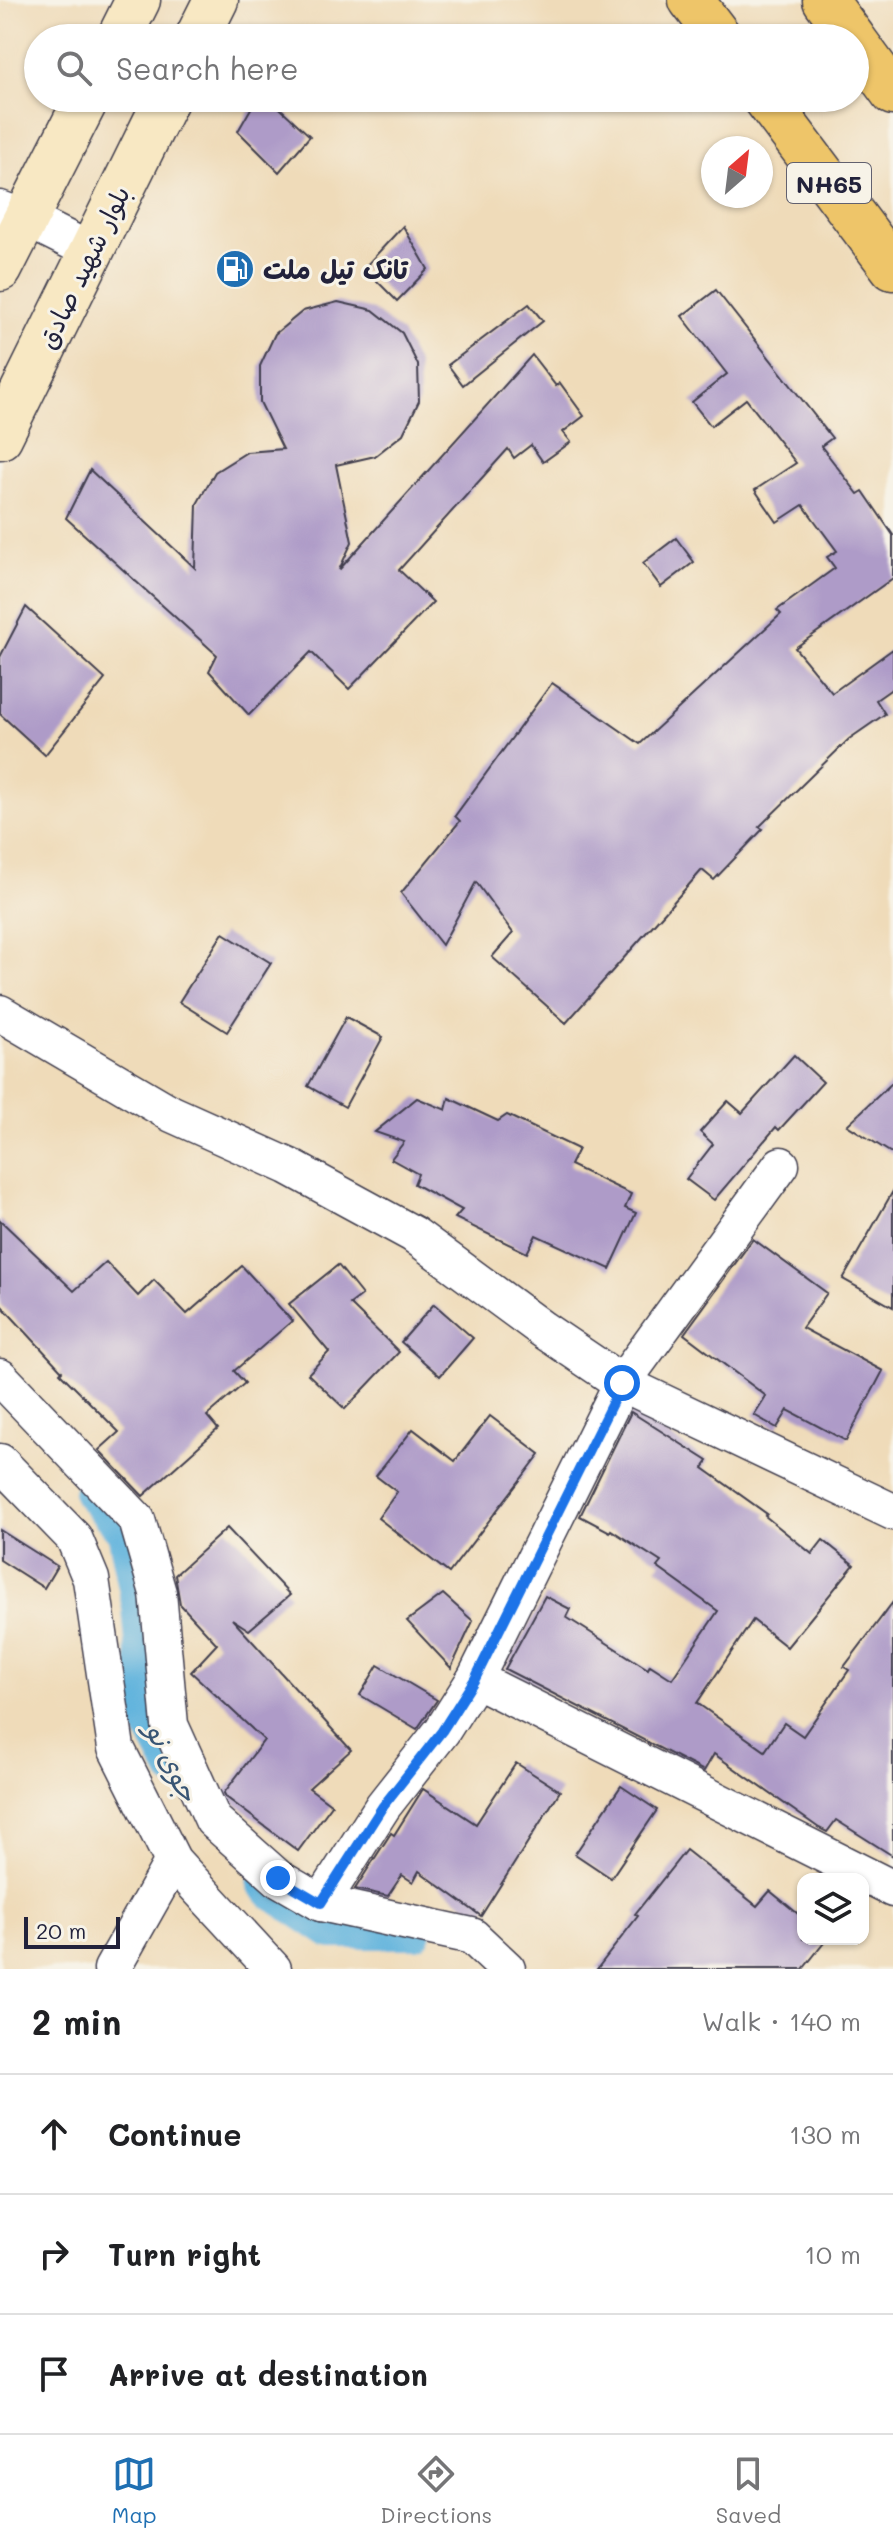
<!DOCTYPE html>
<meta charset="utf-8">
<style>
:root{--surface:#fff;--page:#f6f6f6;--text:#202124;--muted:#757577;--line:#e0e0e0;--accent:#1f6fb2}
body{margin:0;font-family:Mali,"Playpen Sans Arabic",sans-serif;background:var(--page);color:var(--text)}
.controls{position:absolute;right:24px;bottom:24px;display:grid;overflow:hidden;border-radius:16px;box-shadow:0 2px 6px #0004}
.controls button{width:72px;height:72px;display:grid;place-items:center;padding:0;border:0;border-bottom:2px solid var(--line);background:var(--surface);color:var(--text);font:40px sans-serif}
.compass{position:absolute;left:701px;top:136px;width:72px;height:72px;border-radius:50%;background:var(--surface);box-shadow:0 2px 6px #0004;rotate:28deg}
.scale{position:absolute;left:24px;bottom:20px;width:96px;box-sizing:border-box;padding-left:8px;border:4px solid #22223b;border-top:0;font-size:22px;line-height:28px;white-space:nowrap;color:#22223b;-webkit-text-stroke:6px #f7f3e8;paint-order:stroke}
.stop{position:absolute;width:24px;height:24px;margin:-18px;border:6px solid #1a73e8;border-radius:50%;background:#fff}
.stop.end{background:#1a73e8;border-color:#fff;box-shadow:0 2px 8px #0008}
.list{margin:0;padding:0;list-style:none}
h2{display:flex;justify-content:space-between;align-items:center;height:104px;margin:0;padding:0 32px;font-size:34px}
h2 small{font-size:26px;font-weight:400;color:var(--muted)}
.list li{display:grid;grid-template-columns:52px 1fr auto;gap:24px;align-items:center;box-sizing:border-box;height:120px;padding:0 32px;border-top:2px solid var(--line)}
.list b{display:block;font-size:30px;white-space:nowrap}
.list em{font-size:26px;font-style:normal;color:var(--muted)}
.icon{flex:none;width:44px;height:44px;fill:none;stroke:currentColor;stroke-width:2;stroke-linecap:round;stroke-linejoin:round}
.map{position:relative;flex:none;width:893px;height:1969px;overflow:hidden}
.search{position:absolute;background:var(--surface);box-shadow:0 2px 6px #0004;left:24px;right:24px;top:24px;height:88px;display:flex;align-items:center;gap:20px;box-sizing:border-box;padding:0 28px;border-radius:44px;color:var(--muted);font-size:30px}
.sheet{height:464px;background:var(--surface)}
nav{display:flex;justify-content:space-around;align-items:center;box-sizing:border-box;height:112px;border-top:2px solid var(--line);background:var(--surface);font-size:22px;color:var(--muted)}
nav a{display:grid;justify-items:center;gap:4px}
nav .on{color:var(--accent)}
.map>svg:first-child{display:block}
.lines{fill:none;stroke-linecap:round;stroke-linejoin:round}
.canal{stroke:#62b4dd;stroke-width:34}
.building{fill:#ae9bc8}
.minor-casing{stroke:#413e4e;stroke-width:39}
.secondary-casing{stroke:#413e4e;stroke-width:47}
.trunk-casing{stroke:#413e4e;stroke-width:47}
.minor{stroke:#fff;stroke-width:36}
.secondary{stroke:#f8e8c3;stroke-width:44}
.trunk{stroke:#eec569;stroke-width:44}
.route{stroke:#1a73e8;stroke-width:10}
.labels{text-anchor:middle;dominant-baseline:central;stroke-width:6;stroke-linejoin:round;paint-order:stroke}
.shield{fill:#f7f3e8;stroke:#62616f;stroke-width:2}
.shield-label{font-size:24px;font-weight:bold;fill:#22223b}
.street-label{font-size:26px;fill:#22223b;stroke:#f7f3e8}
.poi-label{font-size:26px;font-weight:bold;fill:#22223b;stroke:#f7f3e8;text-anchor:start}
.water-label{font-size:28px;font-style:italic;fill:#385574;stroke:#f7f3e8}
</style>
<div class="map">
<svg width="893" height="1969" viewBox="0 0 893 1969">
<rect width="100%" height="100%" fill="#f7f3e8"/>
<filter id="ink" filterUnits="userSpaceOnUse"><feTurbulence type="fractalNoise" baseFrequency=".0125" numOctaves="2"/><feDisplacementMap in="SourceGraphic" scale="16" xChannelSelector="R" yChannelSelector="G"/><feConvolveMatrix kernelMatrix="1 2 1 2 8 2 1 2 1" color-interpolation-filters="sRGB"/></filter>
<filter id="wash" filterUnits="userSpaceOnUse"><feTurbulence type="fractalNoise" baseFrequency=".006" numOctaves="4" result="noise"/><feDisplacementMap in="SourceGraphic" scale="32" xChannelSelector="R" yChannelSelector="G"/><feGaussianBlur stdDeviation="1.8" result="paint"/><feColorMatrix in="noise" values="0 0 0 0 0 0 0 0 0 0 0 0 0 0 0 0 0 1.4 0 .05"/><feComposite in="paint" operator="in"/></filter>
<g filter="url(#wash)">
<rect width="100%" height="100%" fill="#efdbb9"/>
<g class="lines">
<g class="canal">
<path d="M90,1493L124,1532L139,1608L149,1724L174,1771"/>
<path d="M264,1884L274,1894L331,1932H415"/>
</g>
</g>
<g id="blocks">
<g class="building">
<path d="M257,98H269L310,136L279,172L238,131Z"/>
<path d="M403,226L428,269L397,301L364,268Z"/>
<path d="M716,290L832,438L821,446L858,494L863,491L893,535V578L795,648L832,693L893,649V688L876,700L885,714L849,739L759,827L763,829L714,880L702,870L566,1023L492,957L513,933L476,882L442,945L401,893L460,821L455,816L552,683L640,744L781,614L777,610L835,568L827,557L837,551L803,505L777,522L755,490L796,463L746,399L711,426L692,402L727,374L682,316Z"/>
<path d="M338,302L373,310L402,333L418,365L419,401L403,434L375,456L336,465L352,542L339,570L532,355L556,386L560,383L584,416L563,432L571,442L543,462L531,445L514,458L508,449L399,570L433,602L349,689L311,652L249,715L209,671L217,655L66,518L90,470L195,568L197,504L215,472L247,452L283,449L260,402V366L275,334L303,311Z"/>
<path d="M529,304L543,321L463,385L448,365Z"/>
<path d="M676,538L694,562L661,587L643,563Z"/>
<path d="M26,607L105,679L45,755L0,714V657Z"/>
<path d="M223,933L271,963L227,1032L179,1002Z"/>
<path d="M346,1017L383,1037L345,1107L308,1086Z"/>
<path d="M794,1055L823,1082L779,1130L776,1127L714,1200L686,1179L713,1144L700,1132L728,1101L742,1113Z"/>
<path d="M893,1082V1154L847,1125Z"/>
<path d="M417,1098L446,1110L449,1098L498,1121L507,1115L578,1149L570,1165L631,1194L625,1208L636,1213L610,1269L536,1235L527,1253L455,1218L462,1210L414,1184L418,1174L391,1159L404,1142L375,1132Z"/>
<path d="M893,1191V1307L843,1279Z"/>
<path d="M0,1220L74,1291L106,1262L138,1296L154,1280L187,1314L242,1266L292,1321L234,1371L245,1383L207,1416L218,1429L143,1496L99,1450L119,1432L60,1373L62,1371L0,1304Z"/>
<path d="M753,1239L827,1293L802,1328L883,1371L846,1441L788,1410L777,1428L754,1415L766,1396L684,1334Z"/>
<path d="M338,1265L362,1295L350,1304L399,1352L345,1409L308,1374L329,1352L289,1304Z"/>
<path d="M434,1304L473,1338L440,1376L401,1342Z"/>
<path d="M631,1412L708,1461L703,1468L767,1514L765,1516L812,1554L823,1540L854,1565L787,1647L753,1620L697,1703L765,1751L784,1723L803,1736L849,1670L844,1667L893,1602V1856L836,1820L827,1832L819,1828L714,1754L704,1771L505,1669L545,1596L570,1609L566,1617L648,1669L650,1665L672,1679L718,1611L657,1567L661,1562L611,1530L610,1532L580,1516Z"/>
<path d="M490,1416L540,1454L449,1573L378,1518L397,1492L376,1476L413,1429L455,1461Z"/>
<path d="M227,1528L290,1595L249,1630L232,1619L351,1750L309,1788L332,1805L298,1851L226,1797L224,1793L264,1740L191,1672L217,1644L180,1604L175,1575Z"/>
<path d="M0,1530L57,1566L44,1588L0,1560Z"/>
<path d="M443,1594L473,1621L451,1668L407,1621Z"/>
<path d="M378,1665L437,1700L417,1729L360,1695Z"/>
<path d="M516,1763L560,1791L481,1916L419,1871L413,1882L402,1875L388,1896L355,1889L391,1833L394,1835L423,1789L476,1824Z"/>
<path d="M621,1786L657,1810L611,1878L575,1854Z"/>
<path d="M686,1850L757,1906L770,1891L803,1918V1939H827L803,1969H597L638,1916L635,1914Z"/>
</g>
</g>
</g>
<g filter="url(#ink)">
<use href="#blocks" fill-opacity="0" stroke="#413e4e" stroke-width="2"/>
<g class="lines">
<g class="minor-casing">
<g id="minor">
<path d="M0,209L25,218L91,251"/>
<path d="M0,1013L172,1114L288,1166L413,1234L542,1329L622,1383L893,1512"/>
<path d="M0,1377L137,1520L158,1593L170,1725L213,1820L278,1878L321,1903L472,1936L507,1969"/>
<path d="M0,1462L74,1538L91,1579L116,1748L173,1861L273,1969"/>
<path d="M475,1679L893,1889"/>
<path d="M321,1903L383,1806L442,1731L475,1679L622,1383L781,1165"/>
<path d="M112,1969L173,1861"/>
</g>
</g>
<g class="secondary-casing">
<g id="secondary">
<path d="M119,38L138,0"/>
<path d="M197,38L216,0"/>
<path d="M0,269L87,98"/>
<path d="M0,437L167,98"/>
</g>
</g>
<g class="trunk-casing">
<g id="trunk">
<path d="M691,0L720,38"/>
<path d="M825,0L853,38"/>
<path d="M855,41L893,93"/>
<path d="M765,98L893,268"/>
</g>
</g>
<use href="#minor" class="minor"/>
<use href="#secondary" class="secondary"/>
<use href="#trunk" class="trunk"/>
</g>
</g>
<g class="lines" filter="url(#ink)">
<path class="route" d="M278,1878L321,1903L383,1806L442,1731L475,1679L622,1383"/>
</g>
<defs>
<g id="fuel-disc" transform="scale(2)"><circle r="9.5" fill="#1f6fb2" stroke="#f7f3e8"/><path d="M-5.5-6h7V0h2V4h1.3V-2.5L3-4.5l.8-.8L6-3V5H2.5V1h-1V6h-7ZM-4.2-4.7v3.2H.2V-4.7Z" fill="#fff"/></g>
</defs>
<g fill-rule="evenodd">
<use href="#fuel-disc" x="235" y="269"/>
</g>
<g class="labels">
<rect class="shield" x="787" y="163" width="84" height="40" rx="6"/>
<g class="shield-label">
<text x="829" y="183">NH65</text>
</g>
<g class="street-label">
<text transform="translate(83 267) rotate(-64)">بلوار شهید صادق</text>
</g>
<g class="poi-label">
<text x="263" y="269">تانک تیل ملت</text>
</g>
<g class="water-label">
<text transform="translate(173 1762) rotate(64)">جوی نو</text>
</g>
</g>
</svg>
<div class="controls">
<button><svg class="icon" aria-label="layers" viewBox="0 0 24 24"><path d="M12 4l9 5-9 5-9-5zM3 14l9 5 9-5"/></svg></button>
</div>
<svg class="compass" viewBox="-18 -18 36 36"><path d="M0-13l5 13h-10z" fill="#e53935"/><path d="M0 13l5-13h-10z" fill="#757577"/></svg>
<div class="scale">20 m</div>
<div class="stop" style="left:622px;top:1383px"></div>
<div class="stop end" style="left:278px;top:1878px"></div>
<div class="search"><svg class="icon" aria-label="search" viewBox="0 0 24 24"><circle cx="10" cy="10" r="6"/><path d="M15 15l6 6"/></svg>Search here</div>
</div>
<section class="sheet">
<h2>2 min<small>Walk · 140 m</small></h2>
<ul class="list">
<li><svg class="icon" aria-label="ahead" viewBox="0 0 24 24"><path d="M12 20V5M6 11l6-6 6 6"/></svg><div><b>Continue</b></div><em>130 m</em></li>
<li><svg class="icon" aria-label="right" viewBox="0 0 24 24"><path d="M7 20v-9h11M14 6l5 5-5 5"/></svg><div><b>Turn right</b></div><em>10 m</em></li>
<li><svg class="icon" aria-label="arrive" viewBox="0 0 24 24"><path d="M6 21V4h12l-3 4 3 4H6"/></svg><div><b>Arrive at destination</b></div></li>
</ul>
</section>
<nav>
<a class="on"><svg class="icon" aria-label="map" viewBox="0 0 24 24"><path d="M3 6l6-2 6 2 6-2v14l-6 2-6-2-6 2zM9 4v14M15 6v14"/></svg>Map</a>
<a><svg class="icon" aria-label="directions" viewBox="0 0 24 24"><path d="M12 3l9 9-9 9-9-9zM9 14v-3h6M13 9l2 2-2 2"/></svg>Directions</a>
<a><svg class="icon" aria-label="saved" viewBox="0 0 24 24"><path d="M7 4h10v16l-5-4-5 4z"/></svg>Saved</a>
</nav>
